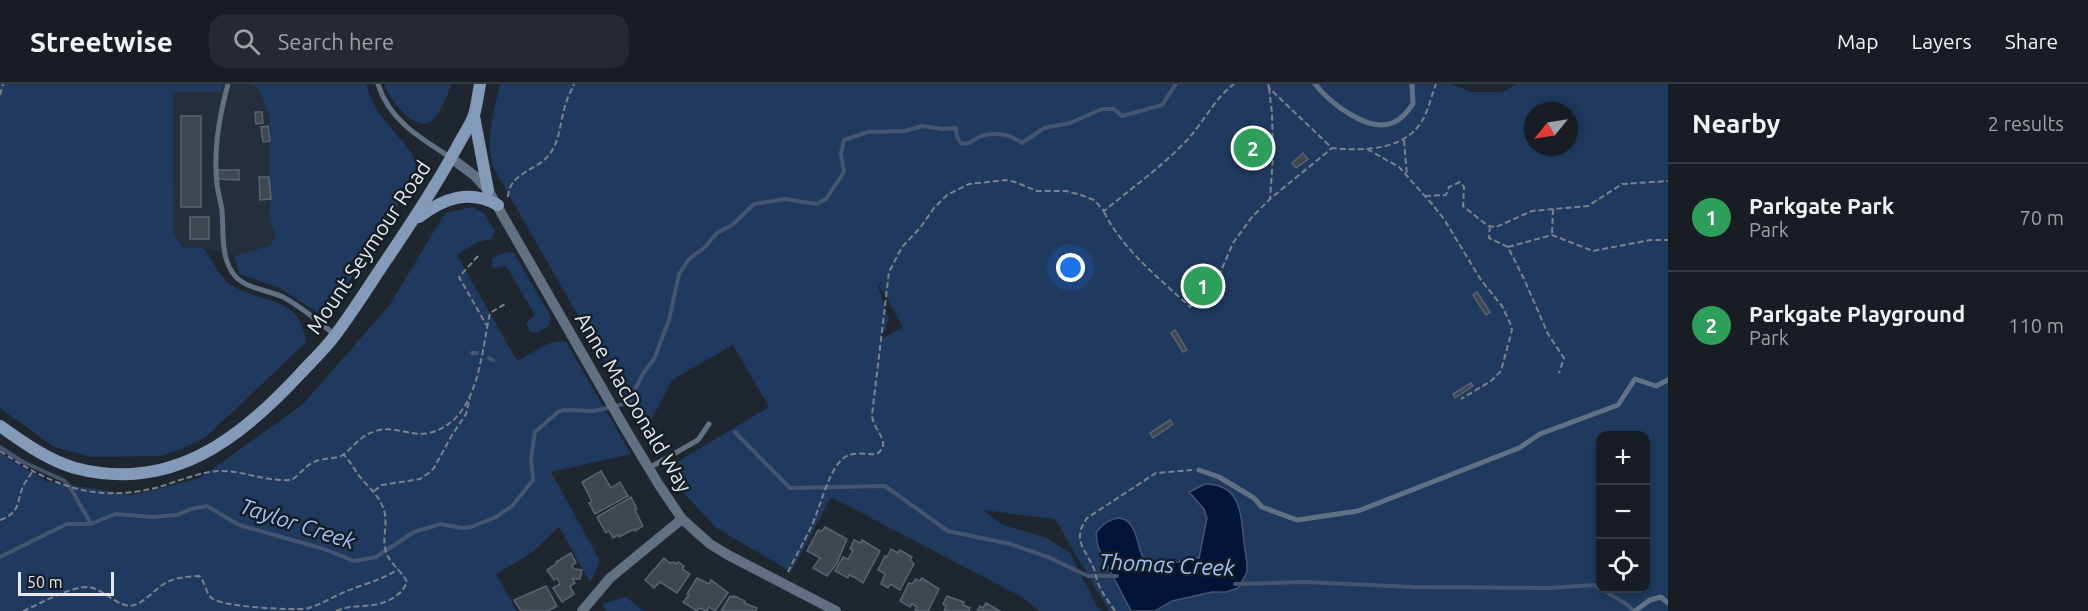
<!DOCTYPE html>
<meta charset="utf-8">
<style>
:root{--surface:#181c23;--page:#252930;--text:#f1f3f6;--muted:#9fa1a6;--line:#363a41;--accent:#eba93a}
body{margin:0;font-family:Ubuntu,sans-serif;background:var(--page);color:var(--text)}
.controls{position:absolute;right:18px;bottom:18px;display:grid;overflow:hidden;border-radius:12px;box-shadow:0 3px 9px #0003}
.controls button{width:54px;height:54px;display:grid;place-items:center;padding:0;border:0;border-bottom:2px solid var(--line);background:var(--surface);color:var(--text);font:30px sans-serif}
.compass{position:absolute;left:1524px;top:18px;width:54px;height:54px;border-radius:50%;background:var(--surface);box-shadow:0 3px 9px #0003;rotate:240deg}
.scale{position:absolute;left:18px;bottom:15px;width:96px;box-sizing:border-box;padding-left:6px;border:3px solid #e5e9ef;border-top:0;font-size:16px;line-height:21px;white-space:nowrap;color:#e5e9ef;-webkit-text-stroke:4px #161d25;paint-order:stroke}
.you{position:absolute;left:1071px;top:184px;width:21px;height:21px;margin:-15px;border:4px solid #fff;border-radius:50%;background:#1a73e8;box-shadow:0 0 0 9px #1a73e833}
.badge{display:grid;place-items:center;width:39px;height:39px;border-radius:50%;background:var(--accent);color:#fff;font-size:20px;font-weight:700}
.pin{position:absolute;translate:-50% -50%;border:3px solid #fff;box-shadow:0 2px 6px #0006}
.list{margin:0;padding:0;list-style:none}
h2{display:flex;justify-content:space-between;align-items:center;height:78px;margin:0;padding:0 24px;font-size:26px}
h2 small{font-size:20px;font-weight:400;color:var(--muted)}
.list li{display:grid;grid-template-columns:39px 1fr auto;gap:18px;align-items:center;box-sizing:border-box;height:108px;padding:0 24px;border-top:2px solid var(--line)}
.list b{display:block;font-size:22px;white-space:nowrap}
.list p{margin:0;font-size:20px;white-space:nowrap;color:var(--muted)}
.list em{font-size:20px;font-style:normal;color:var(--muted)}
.icon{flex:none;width:33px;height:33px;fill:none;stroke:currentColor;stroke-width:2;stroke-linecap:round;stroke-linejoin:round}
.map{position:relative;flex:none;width:1668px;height:527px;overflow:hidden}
header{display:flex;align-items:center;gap:36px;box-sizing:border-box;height:84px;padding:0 30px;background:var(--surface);border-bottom:2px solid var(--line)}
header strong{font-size:28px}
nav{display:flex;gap:33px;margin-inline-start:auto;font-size:21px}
.search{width:420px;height:54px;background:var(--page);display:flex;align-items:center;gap:15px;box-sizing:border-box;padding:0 21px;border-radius:18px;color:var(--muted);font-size:22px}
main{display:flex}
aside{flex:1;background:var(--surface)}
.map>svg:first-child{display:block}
.built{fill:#242e3c}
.green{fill:#1f3a5e;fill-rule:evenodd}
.water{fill:#001438;stroke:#45546f;stroke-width:1.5}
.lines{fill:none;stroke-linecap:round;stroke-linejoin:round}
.stream{stroke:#45546f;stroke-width:4}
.building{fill:#3f4751;stroke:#5b636e;stroke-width:1.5}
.path{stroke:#7d828a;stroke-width:2;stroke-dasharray:6 3;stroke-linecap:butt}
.lane{stroke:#627083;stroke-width:5}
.street{stroke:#627083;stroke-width:10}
.secondary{stroke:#839ab8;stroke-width:12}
.labels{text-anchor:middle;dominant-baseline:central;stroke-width:5;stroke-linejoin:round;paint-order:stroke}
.street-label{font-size:21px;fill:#e5e9ef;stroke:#161d25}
.water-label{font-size:22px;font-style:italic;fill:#9dc4f9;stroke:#161d25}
</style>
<header>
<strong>Streetwise</strong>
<div class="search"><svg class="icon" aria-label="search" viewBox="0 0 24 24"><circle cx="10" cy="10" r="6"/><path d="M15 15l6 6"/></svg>Search here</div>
<nav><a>Map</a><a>Layers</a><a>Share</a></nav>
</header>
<main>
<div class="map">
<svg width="1668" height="527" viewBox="0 0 1668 527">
<rect width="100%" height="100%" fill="#20262f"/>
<path class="built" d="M223,0H251L259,6L270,34V137L276,151L271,161L234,172L204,164L183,163L174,151L173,8H220Z"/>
<g class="green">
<path d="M0,0H223L221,8H173L174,151L183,163L204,164C210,173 222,196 231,201C264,221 299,210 306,258L206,353L182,365L161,372L92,373L54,363L0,324Z"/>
<path d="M251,0H366L372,17L381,32L411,68L416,80L415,94L335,220L318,229L280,204L239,190L234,172L271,161L276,151L270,137V34L259,6Z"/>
<path d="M384,0H451C449,9 439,32 431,37C415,49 388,14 384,0Z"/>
<path d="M500,0H1450L1472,8H1503L1516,0H1668V527H1109L1055,435L983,426L1003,441L1047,454L1070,469L1096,521L1102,527H1040L1022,513L831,413L791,488L715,443L682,407L667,384L769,323L733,261L672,296L645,348L494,85C484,56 494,29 500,0ZM1533,27H1569V63H1533ZM879,201L903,243L880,256L889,236L878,202ZM1600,352H1646V504H1600Z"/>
<path d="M472,123L485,130L495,147L492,155L478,158L457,171L517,277C531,271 550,253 566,258L631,370L551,388L600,477L590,498L559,443L530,470L496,490L517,527H0V369L46,397L132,411L200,394L303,320L389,222L445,129Z"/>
<path d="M510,168L514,169L551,233L549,242L536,249L530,248L526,239L535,231L506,182L495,184L492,182V175L500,170Z"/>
<path d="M626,513L644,527H606L602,520Z"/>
</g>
<path class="water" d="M1205,400C1241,400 1241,430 1244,459C1245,467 1248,479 1247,487C1246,492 1241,499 1238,504L1226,508H1212L1172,517L1155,527H1131L1098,463L1096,449C1103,439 1120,426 1131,441C1141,455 1135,468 1151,483L1199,474L1207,434L1204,425L1189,408Z"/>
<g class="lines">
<g class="stream">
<path d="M472,269H477"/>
<path d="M489,274L493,276"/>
<path d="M735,348L790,404L885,402L948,447L1010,460L1048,473L1088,492H1117"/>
<path d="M0,363L23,378L63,396L70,403L91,440"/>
<path d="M0,473L67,440H91L115,430L153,433L177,431L191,425L207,422L239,441L321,464L354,477L376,473L414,448L441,440L461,444L471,443L496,433L512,422L533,396L531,375L535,348L558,328L564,326L594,327L628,319L643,290L654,275L669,236L679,190L689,175L704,164L717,149L732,141L754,120L785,115L816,120L826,115L844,88L841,69L844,56L868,48L905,47L922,42L942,45L956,44L957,53L961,59C970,61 971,57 979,53C994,47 1009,50 1022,59L1044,44L1070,39L1102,25H1114L1122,32L1162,21L1176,0"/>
<path d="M1235,500L1305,498L1413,503L1549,504L1594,501L1625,519L1634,527"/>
</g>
</g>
<g class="building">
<path d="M255,28H262L263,39L256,40Z"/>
<rect x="181" y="32" width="20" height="91"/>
<path d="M268,42L270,57L263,58L261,43Z"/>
<path d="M1303,69L1308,75L1296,84L1292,79Z"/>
<path d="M218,86H239V96L218,95Z"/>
<path d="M259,93H269L271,115L260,116Z"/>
<rect x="190" y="133" width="19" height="22"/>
<path d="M1477,208L1490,228L1486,231L1473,211Z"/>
<path d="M1175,246L1187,266L1183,268L1171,249Z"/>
<path d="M1471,299L1473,302L1455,314L1453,310Z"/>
<path d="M1170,336L1173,340L1153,354L1150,349Z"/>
<path d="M601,387L611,404L620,398L628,412L595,430L589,419L592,418L582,398Z"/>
<path d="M631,413L637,425L635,426L643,442L635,447L634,445L619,453L618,451L613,454L609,447L606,449L597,433Z"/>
<path d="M825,443L847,455L837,479L827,492L813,484L820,474L807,467L818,446L822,447Z"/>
<path d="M854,456L861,459L862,456L880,467L863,499L854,493L849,491L848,494L835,487L843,473L848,475L853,466L850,465Z"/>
<path d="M891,465L898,469L900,466L912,473L910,476L914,480L900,506L890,500L888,504L881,500L885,490L878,486L885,472L887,473Z"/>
<path d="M571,469L576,479L572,481L574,485L582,486L580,495H572L575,499L570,502L574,510L562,518L553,504L560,500L557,494L554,496L547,486L557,479L556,478Z"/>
<path d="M664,474L670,479L674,478L676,480L678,478L684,482L682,485L690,490L677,509L660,498L654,504L645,496Z"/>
<path d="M697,494L709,500L711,496L728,509L715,527L709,523L707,527L699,524L697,527L683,518L689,511L687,510Z"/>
<path d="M922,494L939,505L928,527H915L917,523L912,520L910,523L900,517L909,499L912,500L916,495L920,497Z"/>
<path d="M546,502L557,522L548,527H521L514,516Z"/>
<path d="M730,512L734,513V512L745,517L744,519L757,524L756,527H721Z"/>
<path d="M947,512L964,518L963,521L970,524L969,527H944L946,522L943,520Z"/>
<path d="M986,519L1000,527H977L980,522L983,524Z"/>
</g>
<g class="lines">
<g class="path">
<path d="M1268,0L1269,4L1332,64C1361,67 1401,67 1420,40C1428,29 1431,13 1436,0"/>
<path d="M1269,4L1272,29L1273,72L1270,115"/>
<path d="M0,11L3,0"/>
<path d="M1404,56L1407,92"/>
<path d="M1367,65L1399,83L1432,120L1444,135L1481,196L1502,222L1510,239L1512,246L1501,287L1491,297L1461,315"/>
<path d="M1425,112L1446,111L1449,103L1460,98L1464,103L1463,122L1488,142L1496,143L1532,127L1588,122L1622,100L1668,97"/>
<path d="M508,113C509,89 536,87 549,71C560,57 560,39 565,22C567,14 571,7 574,0"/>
<path d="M1104,128C1123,166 1159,194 1190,223L1218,194L1233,159L1252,133L1270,115L1332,64"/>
<path d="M1490,142L1489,154L1508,163L1524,195L1548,250L1564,274L1559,289"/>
<path d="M1552,149L1553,125"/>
<path d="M1508,163L1552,151L1593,167L1650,156H1668"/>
<path d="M478,172L459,193L487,242"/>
<path d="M0,367C51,401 94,419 155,404C174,399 199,388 218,387C242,386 266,398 291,396C299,392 304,383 312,379C321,373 334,376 343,371C355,362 359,352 376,347C394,341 411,353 429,349C479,337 481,269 490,229L505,220"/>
<path d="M374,407L382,401L420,395L429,389L434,384L452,351L466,330L470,314"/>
<path d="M0,436C22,428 16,417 24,400C27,396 30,391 33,387"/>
<path d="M788,488C795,473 804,458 811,443C820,425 829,383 845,373C855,367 866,371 877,370C893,358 873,347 872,331L889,188L902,163L920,144L934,124L947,111L969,100L1006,96L1015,98L1037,107H1066L1081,111L1094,116L1104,127C1133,103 1163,82 1189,54C1204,37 1215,14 1234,0"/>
<path d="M23,527C40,520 71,502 88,503C103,504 120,526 134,521C145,518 154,506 164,500C175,493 186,493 199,492C206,498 205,510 213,515C225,523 295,527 309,524C322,520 334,512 347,507C363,500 383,496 398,485"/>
<path d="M336,527C357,518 372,527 395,513C401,508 404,505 407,498C402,487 390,480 386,468C382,456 387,443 385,431C383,415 369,404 360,393C354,385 350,377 343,370"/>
<path d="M1115,527C1109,518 1102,509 1098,499C1096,495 1096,490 1094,485C1086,465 1071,457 1087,434L1156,389L1192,386"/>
</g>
<g class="lane">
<path d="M228,0C219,33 213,66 217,100C218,109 221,118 222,127C224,149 220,176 236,193C248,205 268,206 283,213C302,223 318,237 335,251"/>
<path d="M378,0C389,36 420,54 450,73"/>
<path d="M1315,0C1329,18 1368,49 1392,39C1401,36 1407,28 1413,20L1412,0"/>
<path d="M649,384L698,356L709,340"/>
<path d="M1199,386L1219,393L1254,414L1262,423L1297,436L1358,427L1519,364L1540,350L1618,321L1635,295L1656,302L1668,296"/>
<path d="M1635,527L1650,516L1661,513L1668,519"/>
</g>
<g class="street">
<path d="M451,74L475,92L488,106L626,346L659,401L682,435L710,460L728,471L836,527"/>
<path d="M582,527L610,494L682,435"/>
</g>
<g class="secondary">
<path d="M474,32L488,106"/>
<path d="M419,133C444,114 469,105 498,121"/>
<path d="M0,342C23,358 47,376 75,384C170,409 239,356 300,290C312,277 326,264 336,250C354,226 370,200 387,175C412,138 436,102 457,63C462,53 470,42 474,31C477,21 478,10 480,0"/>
</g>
</g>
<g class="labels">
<g class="street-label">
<text transform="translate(368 163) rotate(-56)">Mount Seymour Road</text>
<text transform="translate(634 318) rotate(59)">Anne MacDonald Way</text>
</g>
<g class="water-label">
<text transform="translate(298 439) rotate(18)">Taylor Creek</text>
<text transform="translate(1167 480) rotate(3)">Thomas Creek</text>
</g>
</g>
</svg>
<div class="controls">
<button>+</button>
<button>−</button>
<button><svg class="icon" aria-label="locate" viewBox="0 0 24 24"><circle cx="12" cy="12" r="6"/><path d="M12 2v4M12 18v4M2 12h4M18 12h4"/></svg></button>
</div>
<svg class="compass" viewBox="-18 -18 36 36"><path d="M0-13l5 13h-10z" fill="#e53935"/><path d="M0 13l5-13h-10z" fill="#9fa1a6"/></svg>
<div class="scale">50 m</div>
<div class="you"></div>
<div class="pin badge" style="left:1203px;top:202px;background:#2e9e5b">1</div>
<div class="pin badge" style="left:1253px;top:64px;background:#2e9e5b">2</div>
</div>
<aside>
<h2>Nearby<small>2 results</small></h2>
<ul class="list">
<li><span class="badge" style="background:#2e9e5b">1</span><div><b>Parkgate Park</b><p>Park</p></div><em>70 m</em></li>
<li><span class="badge" style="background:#2e9e5b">2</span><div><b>Parkgate Playground</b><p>Park</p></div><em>110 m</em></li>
</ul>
</aside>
</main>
